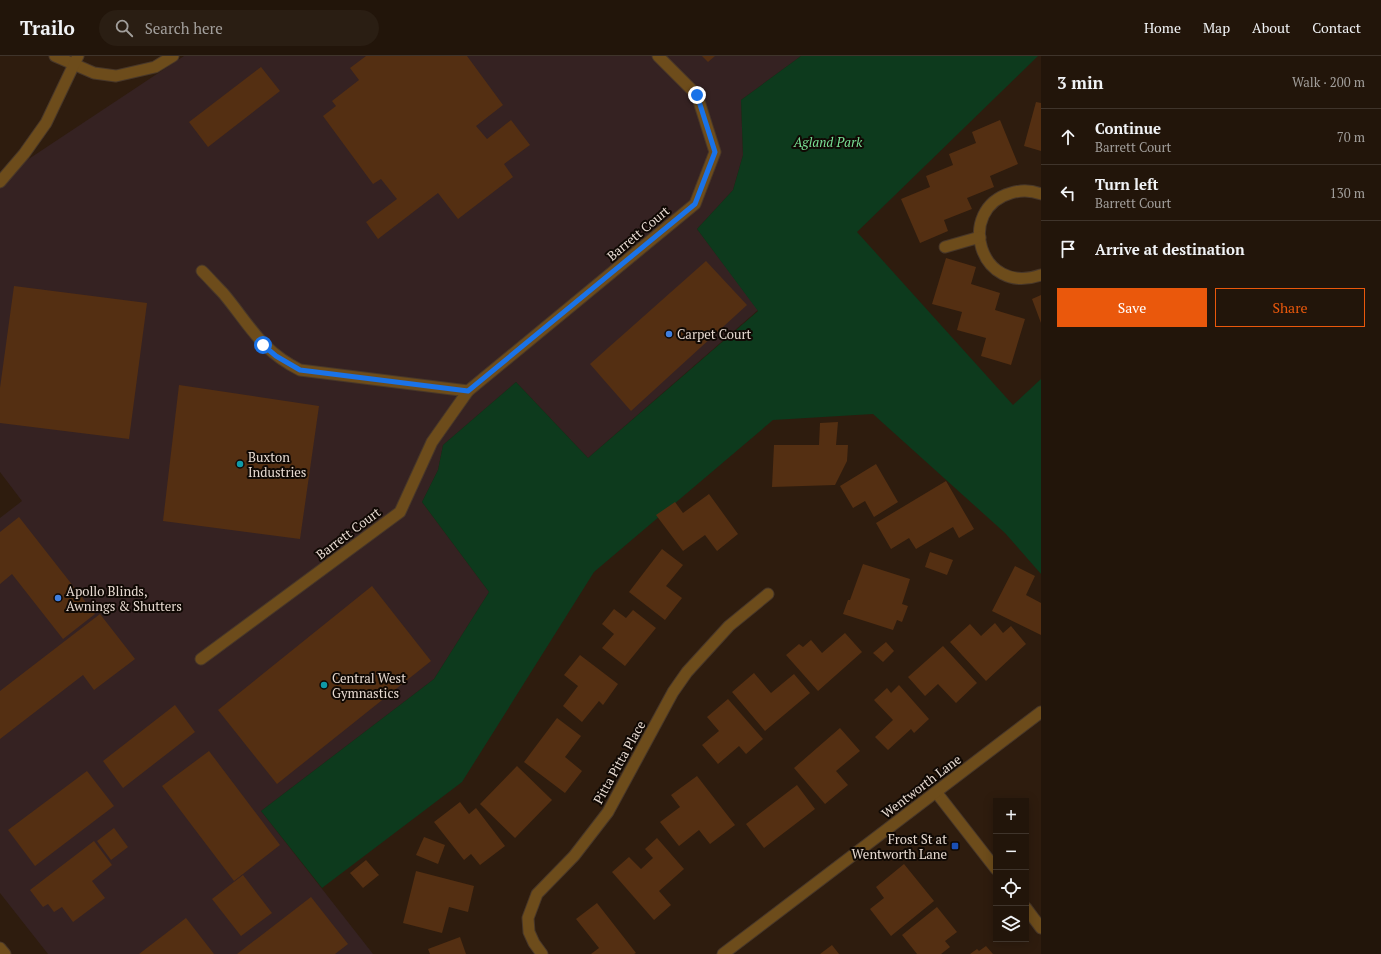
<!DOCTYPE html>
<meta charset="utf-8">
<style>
:root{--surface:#22150a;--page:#2a1e13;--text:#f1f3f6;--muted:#a29f9c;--line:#3f342b;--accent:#ea580c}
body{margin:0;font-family:"PT Serif",serif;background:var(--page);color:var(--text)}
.controls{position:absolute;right:12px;bottom:12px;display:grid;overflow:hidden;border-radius:0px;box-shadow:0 2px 10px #0003}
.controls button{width:36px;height:36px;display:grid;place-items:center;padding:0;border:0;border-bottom:1px solid var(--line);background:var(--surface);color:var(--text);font:20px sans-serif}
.stop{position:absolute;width:12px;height:12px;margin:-9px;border:3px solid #1a73e8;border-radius:50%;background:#fff}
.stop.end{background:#1a73e8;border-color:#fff;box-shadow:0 1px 4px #0008}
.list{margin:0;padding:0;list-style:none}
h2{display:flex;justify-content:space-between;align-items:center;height:52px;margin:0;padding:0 16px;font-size:17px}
h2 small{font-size:13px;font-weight:400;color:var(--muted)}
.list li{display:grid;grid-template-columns:26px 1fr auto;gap:12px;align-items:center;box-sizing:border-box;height:56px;padding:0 16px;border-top:1px solid var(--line)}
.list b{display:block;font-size:15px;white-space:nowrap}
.list p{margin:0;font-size:13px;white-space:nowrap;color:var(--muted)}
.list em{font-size:13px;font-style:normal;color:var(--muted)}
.actions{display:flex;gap:8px;padding:12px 16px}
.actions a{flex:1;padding:9px 0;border:1px solid var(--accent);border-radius:0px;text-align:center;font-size:14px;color:var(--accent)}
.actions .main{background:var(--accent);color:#fff}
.icon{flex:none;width:22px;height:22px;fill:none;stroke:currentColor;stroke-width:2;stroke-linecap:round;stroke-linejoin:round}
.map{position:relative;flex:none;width:1041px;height:898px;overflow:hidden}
header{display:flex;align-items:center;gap:24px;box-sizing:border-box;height:56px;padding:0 20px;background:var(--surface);border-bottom:1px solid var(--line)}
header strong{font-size:19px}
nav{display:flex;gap:22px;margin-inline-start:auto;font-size:14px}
.search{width:280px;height:36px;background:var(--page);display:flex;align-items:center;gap:10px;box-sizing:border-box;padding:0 14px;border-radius:22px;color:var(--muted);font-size:15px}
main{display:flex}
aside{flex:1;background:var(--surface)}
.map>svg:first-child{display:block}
.commercial{fill:#352222}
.green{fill:#0d3a1d}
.building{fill:#542f12}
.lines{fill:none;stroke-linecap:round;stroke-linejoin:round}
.service-casing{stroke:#483729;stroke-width:13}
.minor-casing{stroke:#483729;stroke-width:13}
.tertiary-casing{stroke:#483729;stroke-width:13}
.service{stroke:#6d4c1b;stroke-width:11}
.minor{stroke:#6d4c1b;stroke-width:11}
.tertiary{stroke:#6d4c1b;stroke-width:11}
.route{stroke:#1a73e8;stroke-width:5}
.shop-dot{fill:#3f7fe0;stroke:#100904;stroke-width:1.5}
.culture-dot{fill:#0f9aa8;stroke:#100904;stroke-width:1.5}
.transit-dot{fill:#1a4fb4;stroke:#100904;stroke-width:1.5}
.labels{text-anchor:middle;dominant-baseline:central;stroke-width:4;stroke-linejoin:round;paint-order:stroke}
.park-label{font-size:13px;font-style:italic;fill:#79e095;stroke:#100904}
.street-label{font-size:13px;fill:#e7dad1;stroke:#100904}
.poi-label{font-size:13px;fill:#e7dad1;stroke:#100904;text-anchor:start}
</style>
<header>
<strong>Trailo</strong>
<div class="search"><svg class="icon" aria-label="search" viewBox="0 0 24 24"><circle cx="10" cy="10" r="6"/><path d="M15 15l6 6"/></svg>Search here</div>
<nav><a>Home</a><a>Map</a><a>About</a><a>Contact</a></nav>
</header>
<main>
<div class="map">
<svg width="1041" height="898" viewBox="0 0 1041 898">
<rect width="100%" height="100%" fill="#2e1c0e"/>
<path class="commercial" d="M184,0H801L741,44L743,99L733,134L697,173L758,254L588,402L516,326L443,389L438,414L422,446L489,536L434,623L261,755L373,898H48L0,837V462L22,445L0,416V122Z"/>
<path class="green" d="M801,0H1038L857,176L1013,349L1041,323V518L1005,477L873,358L773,364L594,516L462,726L322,832L261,755L434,623L489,536L422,446L438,414L443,389L516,326L588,402L758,255L697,173L733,134L743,99L741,44Z"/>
<g class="building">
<path d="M366,0H467L503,49L476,70L487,83L511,64L530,89L504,108L513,121L458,163L438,137L378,183L366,166L397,143L381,123L373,128L323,60L336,50L332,45L359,24L350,12Z"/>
<path d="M702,0H715L708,6Z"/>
<path d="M261,11L280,35L208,91L189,66Z"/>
<path d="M1036,46L1041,47V95L1024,90Z"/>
<path d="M1000,64L1018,108L990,120L994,131L967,142L972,153L944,164L948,175L920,187L901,143L930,131L926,120L953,109L949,98L976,87L972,76Z"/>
<path d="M946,202L976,211L971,228L1000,237L995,254L1025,263L1011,309L981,300L986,282L957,274L962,256L932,248Z"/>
<path d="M706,205L747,249L631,355L590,308Z"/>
<path d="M14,230L147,247L129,383L0,367V332Z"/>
<path d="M1041,239V267L1032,243Z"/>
<path d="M179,329L319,350L300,483L163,465Z"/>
<path d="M838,366L836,389H848L847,405L835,429L772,431L774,389H819L820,367Z"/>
<path d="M876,408L898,446L874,461L865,445L853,452L840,430Z"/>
<path d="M946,425L974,473L959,482L953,471L916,493L909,482L891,493L876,467Z"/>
<path d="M709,438L738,478L717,495L705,479L683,495L656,459L675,446L683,457Z"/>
<path d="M19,461L95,558L63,583L12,518L0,528V476Z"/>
<path d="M662,493L683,509L666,530L682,542L665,564L629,536Z"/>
<path d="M930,496L953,504L947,519L925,511Z"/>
<path d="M863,508L910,523L902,548L908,550L902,566L897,564L893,574L843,558L848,544H850Z"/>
<path d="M1015,510L1035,520L1026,539L1041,547V579L992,555Z"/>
<path d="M372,530L431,605L277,728L218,654Z"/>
<path d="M614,553L626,562L633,554L656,572L625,610L602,592L614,578L602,568Z"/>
<path d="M100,558L135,603L94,634L83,619L0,683V635Z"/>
<path d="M995,567L1003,577L1011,570L1026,588L986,625L950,586L970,568L981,580Z"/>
<path d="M845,577L862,596L818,635L786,599L799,588L803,591L811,584L822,597Z"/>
<path d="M886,586L894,595L883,606L873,597Z"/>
<path d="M943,590L977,627L956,647L938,628L925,640L908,621Z"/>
<path d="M580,599L618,628L603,649L599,645L582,666L563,650L578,630L564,619Z"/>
<path d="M754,617L771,637L794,618L810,637L765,675L732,636Z"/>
<path d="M899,629L929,663L914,677L911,673L888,694L875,681L893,664L874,644L887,632L891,637Z"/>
<path d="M728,643L763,683L746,698L739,690L718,708L702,689L719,675L707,661Z"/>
<path d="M175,649L195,676L123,732L103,705Z"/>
<path d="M557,662L581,680L565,701L582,715L565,737L524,706Z"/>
<path d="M840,672L860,695L836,715L848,729L825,748L794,712Z"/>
<path d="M209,695L280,789L234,825L162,730Z"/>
<path d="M517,710L552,744L515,782L480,748Z"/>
<path d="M87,715L114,750L35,810L8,774Z"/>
<path d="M697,720L735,769L710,788L699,774L679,790L660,766L680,751L671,739Z"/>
<path d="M797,729L815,753L764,792L746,768Z"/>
<path d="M460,746L469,758L476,752L505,790L480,809L471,798L464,804L434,766Z"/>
<path d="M114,772L128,791L111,804L97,785Z"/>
<path d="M424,781L445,789L438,808L416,799Z"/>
<path d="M657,782L684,813L659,835L671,849L654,864L612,816L629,801L641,813L653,802L645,793Z"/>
<path d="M94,785L112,809L92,825L105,842L73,866L62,851L54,856L48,848L43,851L30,834Z"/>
<path d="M366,804L379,819L363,832L350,817Z"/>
<path d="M904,808L934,845L891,880L870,853L884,842L876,831Z"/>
<path d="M416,815L474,830L468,856L449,851L442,877L403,867Z"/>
<path d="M243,819L272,857L241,880L212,843Z"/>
<path d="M311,841L348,888L335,898H237Z"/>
<path d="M597,847L636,897L634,898H591L599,892L576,863Z"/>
<path d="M937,851L957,876L945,885L950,891L941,898H917L902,879Z"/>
<path d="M186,862L214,898H139Z"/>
<path d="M460,881L466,898H430L428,893Z"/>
<path d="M832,889L839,898H820Z"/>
<path d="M986,890L993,898H970L977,893L979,895Z"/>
</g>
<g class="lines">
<g class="service-casing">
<g id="service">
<path d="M1041,138C1031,134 1021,134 1011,137C955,153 979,241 1041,219"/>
<path d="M945,191L980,181"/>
<path d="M202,215C209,222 216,230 223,237C249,268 261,295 300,314L468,335"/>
</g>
</g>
<g class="minor-casing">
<g id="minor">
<path d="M55,0L94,17L116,20L155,11L173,0"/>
<path d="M201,603L400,456L432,386L468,335L695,148L715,96L697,39L658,0"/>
<path d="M936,736L996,813"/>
<path d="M1026,852L1041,872"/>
<path d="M0,892L5,898"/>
<path d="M542,898L534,887L529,876L528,862L537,838L574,800L608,756L673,636L687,616L729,570L768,538"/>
<path d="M723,898L1041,656"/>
</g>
</g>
<g class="tertiary-casing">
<path id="tertiary" d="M0,126L24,98L46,67L78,0"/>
</g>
<use href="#service" class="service"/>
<use href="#minor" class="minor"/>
<use href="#tertiary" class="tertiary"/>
</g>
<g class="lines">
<path class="route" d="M263,289L276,300L300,314L468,335L695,148L715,96L697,39"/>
</g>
<g class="shop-dot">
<circle cx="669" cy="278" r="4"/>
<circle cx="58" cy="542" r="4"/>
</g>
<g class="culture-dot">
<circle cx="240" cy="408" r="4"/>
<circle cx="324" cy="629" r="4"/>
</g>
<rect class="transit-dot" x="951" y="786" width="8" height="8" rx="2"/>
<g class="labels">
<g class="park-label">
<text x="828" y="86">Agland Park</text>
</g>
<g class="street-label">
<text transform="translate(638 177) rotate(-40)">Barrett Court</text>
<text transform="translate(348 477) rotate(-37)">Barrett Court</text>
<text transform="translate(619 706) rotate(-61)">Pitta Pitta Place</text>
<text transform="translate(921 730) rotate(-37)">Wentworth Lane</text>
</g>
<g class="poi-label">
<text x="677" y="278">Carpet Court</text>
<text x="248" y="401">Buxton<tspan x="248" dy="15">Industries</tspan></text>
<text x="66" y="535">Apollo Blinds,<tspan x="66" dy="15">Awnings &amp; Shutters</tspan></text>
<text x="332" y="622">Central West<tspan x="332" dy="15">Gymnastics</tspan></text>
<text x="947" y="783" text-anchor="end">Frost St at<tspan x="947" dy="15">Wentworth Lane</tspan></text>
</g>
</g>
</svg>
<div class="controls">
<button>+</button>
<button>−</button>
<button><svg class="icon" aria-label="locate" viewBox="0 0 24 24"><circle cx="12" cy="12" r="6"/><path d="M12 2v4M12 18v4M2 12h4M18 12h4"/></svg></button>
<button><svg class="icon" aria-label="layers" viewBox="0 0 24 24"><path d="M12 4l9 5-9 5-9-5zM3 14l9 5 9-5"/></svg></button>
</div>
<div class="stop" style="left:263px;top:289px"></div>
<div class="stop end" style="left:697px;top:39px"></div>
</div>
<aside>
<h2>3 min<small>Walk · 200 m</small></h2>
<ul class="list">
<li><svg class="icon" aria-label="ahead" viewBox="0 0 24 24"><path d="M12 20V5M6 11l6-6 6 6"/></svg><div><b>Continue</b><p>Barrett Court</p></div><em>70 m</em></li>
<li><svg class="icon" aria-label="left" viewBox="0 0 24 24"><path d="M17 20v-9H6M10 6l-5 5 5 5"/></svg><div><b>Turn left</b><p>Barrett Court</p></div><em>130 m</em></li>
<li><svg class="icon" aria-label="arrive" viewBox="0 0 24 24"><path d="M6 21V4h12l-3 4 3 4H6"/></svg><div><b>Arrive at destination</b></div></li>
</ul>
<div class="actions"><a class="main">Save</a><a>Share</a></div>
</aside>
</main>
